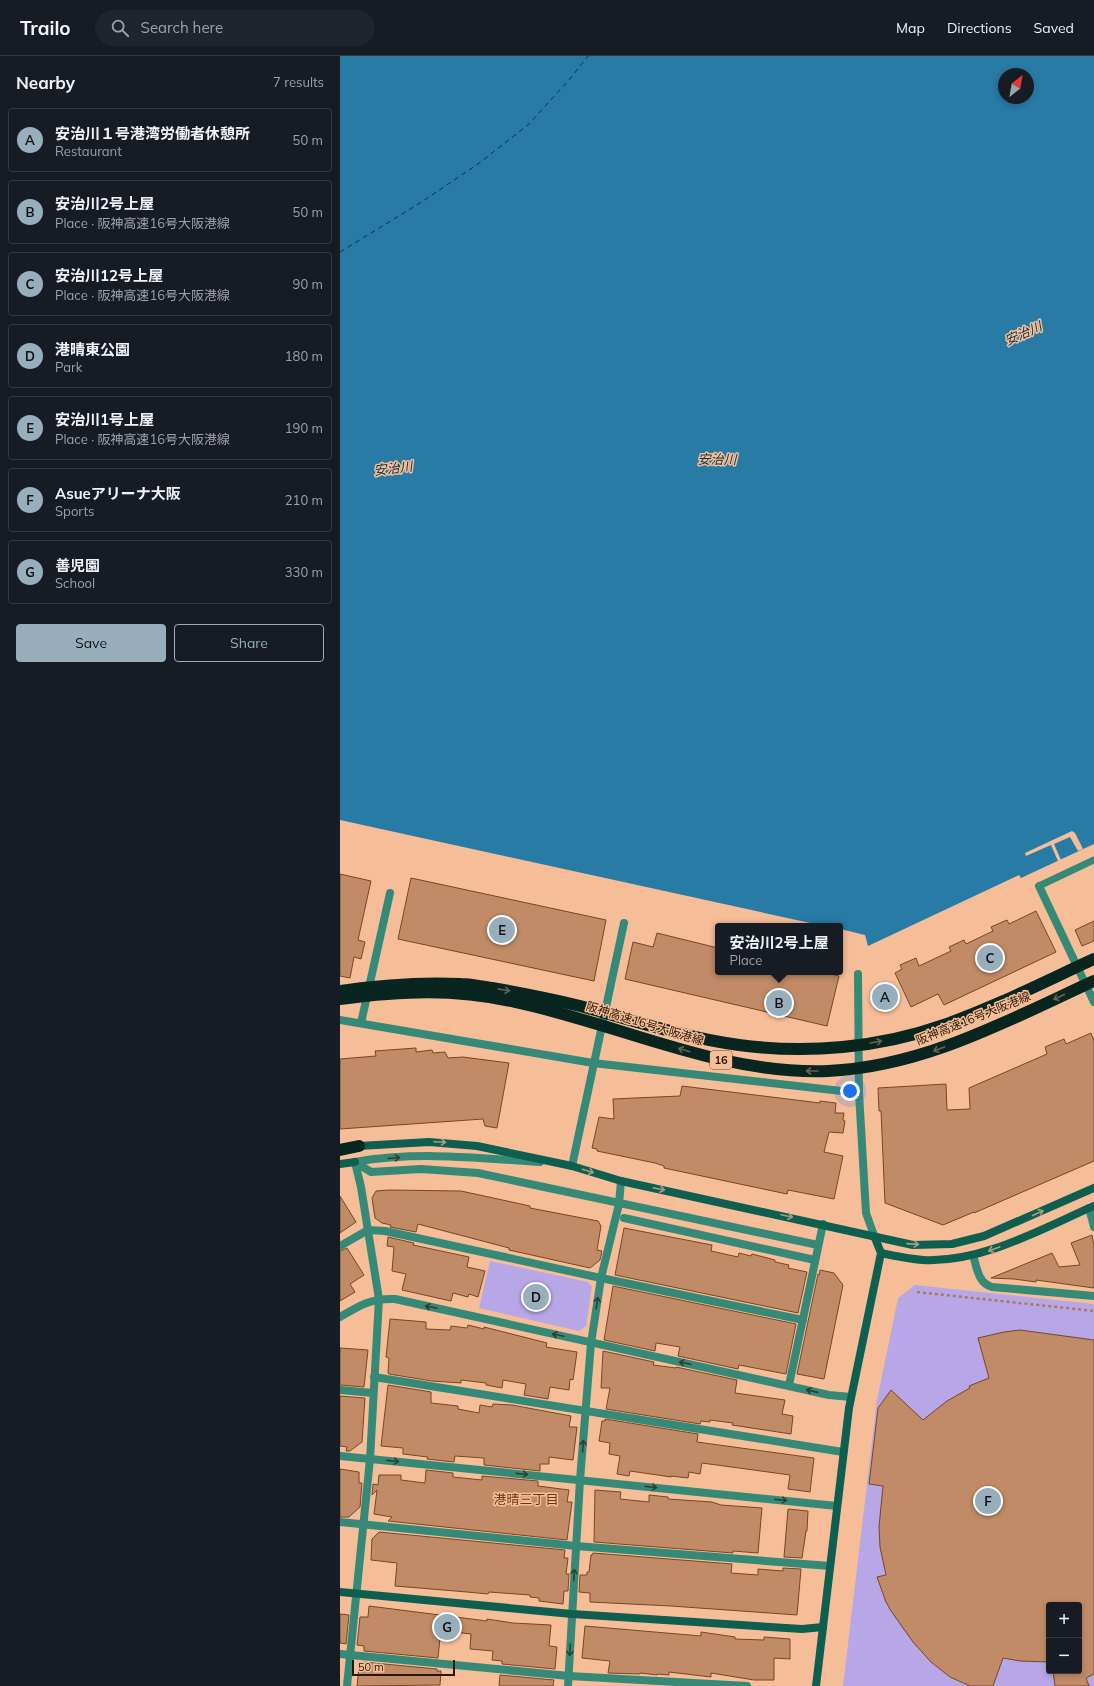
<!DOCTYPE html>
<meta charset="utf-8">
<style>
:root{--surface:#171b24;--page:#20242c;--text:#f1f3f6;--muted:#9ea1a6;--line:#363941;--accent:#97afbd}
body{margin:0;font-family:Mulish,"Noto Sans JP",sans-serif;background:var(--page);color:var(--text)}
.controls{position:absolute;right:12px;bottom:12px;display:grid;overflow:hidden;border-radius:4px;box-shadow:0 2px 6px #0003}
.controls button{width:36px;height:36px;display:grid;place-items:center;padding:0;border:0;border-bottom:1px solid var(--line);background:var(--surface);color:var(--text);font:20px sans-serif}
.compass{position:absolute;left:658px;top:12px;width:36px;height:36px;border-radius:50%;background:var(--surface);box-shadow:0 2px 6px #0003;rotate:31deg}
.scale{position:absolute;left:12px;bottom:10px;width:103px;box-sizing:border-box;padding-left:4px;border:2px solid #2b1708;border-top:0;font-size:11px;line-height:14px;white-space:nowrap;color:#2b1708;-webkit-text-stroke:3px #f6be98;paint-order:stroke}
.you{position:absolute;left:510px;top:1035px;width:14px;height:14px;margin:-10px;border:3px solid #fff;border-radius:50%;background:#1a73e8;box-shadow:0 0 0 6px #1a73e833}
.badge{display:grid;place-items:center;width:26px;height:26px;border-radius:50%;background:var(--accent);color:#111;font-size:13px;font-weight:700}
.pin{position:absolute;translate:-50% -50%;border:2px solid #fff;box-shadow:0 1px 4px #0006}
.popup{position:absolute;left:375px;top:867px;width:128px;height:52px;box-sizing:border-box;display:grid;place-content:center;border-radius:4px;background:var(--surface);filter:drop-shadow(0 1px 3px #0005);font-size:13px;white-space:nowrap;color:var(--muted)}
.popup b{font-size:15px;color:var(--text)}
.popup::after{content:'';position:absolute;left:50%;top:100%;margin-left:-8px;border:8px solid transparent;border-top-color:var(--surface)}
.list{margin:0;padding:0;list-style:none}
h2{display:flex;justify-content:space-between;align-items:center;height:52px;margin:0;padding:0 16px;font-size:17px}
h2 small{font-size:13px;font-weight:400;color:var(--muted)}
.list li{display:grid;grid-template-columns:26px 1fr auto;gap:12px;align-items:center;box-sizing:border-box;height:64px;margin:0 8px 8px;padding:0 8px;border:1px solid var(--line);border-radius:4px}
.list b{display:block;font-size:15px;white-space:nowrap}
.list p{margin:0;font-size:13px;white-space:nowrap;color:var(--muted)}
.list em{font-size:13px;font-style:normal;color:var(--muted)}
.actions{display:flex;gap:8px;padding:12px 16px}
.actions a{flex:1;padding:9px 0;border:1px solid var(--accent);border-radius:4px;text-align:center;font-size:14px;color:var(--accent)}
.actions .main{background:var(--accent);color:#111}
.icon{flex:none;width:22px;height:22px;fill:none;stroke:currentColor;stroke-width:2;stroke-linecap:round;stroke-linejoin:round}
.map{position:relative;flex:none;width:754px;height:1630px;overflow:hidden}
header{display:flex;align-items:center;gap:24px;box-sizing:border-box;height:56px;padding:0 20px;background:var(--surface);border-bottom:1px solid var(--line)}
header strong{font-size:19px}
nav{display:flex;gap:22px;margin-inline-start:auto;font-size:14px}
.search{width:280px;height:36px;background:var(--page);display:flex;align-items:center;gap:10px;box-sizing:border-box;padding:0 14px;border-radius:22px;color:var(--muted);font-size:15px}
main{display:flex}
aside{flex:1;background:var(--surface)}
.map>svg:first-child{display:block}
.green{fill:#b7a7e6;fill-rule:evenodd}
.water{fill:#287ba5;fill-rule:evenodd}
.pier{fill:#f6be98}
.lines{fill:none;stroke-linecap:round;stroke-linejoin:round}
.ferry{stroke:#06354c;stroke-width:1;stroke-dasharray:5 4;stroke-linecap:butt}
.building{fill:#c08b66;stroke:#774722}
.path{stroke:#a57b5e;stroke-width:2.5;stroke-dasharray:3 3;stroke-linecap:butt}
.lane{stroke:#378977;stroke-width:7}
.street{stroke:#378977;stroke-width:8}
.secondary{stroke:#0f5f50;stroke-width:8}
.highway{stroke:#08261f;stroke-width:12}
.oneway{stroke:#67634f}
.oneway2{stroke:#a59d7f}
.oneway3{stroke:#2f3f2f}
.labels{text-anchor:middle;dominant-baseline:central;stroke-width:3;stroke-linejoin:round;paint-order:stroke}
.shield{fill:#f6be98;stroke:#684933;stroke-width:1}
.shield-label{font-size:11px;font-weight:bold;fill:#2b1708}
.street-label{font-size:12px;fill:#2b1708;stroke:#f6be98}
.water-label{font-size:13px;font-style:italic;fill:#06354c;stroke:#f6be98}
.neighbourhood-label{font-size:13px;fill:#663811;stroke:#f6be98}
</style>
<header>
<strong>Trailo</strong>
<div class="search"><svg class="icon" aria-label="search" viewBox="0 0 24 24"><circle cx="10" cy="10" r="6"/><path d="M15 15l6 6"/></svg>Search here</div>
<nav><a>Map</a><a>Directions</a><a>Saved</a></nav>
</header>
<main>
<aside>
<h2>Nearby<small>7 results</small></h2>
<ul class="list">
<li><span class="badge">A</span><div><b>安治川１号港湾労働者休憩所</b><p>Restaurant</p></div><em>50 m</em></li>
<li><span class="badge">B</span><div><b>安治川2号上屋</b><p>Place · 阪神高速16号大阪港線</p></div><em>50 m</em></li>
<li><span class="badge">C</span><div><b>安治川12号上屋</b><p>Place · 阪神高速16号大阪港線</p></div><em>90 m</em></li>
<li><span class="badge">D</span><div><b>港晴東公園</b><p>Park</p></div><em>180 m</em></li>
<li><span class="badge">E</span><div><b>安治川1号上屋</b><p>Place · 阪神高速16号大阪港線</p></div><em>190 m</em></li>
<li><span class="badge">F</span><div><b>Asueアリーナ大阪</b><p>Sports</p></div><em>210 m</em></li>
<li><span class="badge">G</span><div><b>善児園</b><p>School</p></div><em>330 m</em></li>
</ul>
<div class="actions"><a class="main">Save</a><a>Share</a></div>
</aside>
<div class="map">
<svg width="754" height="1630" viewBox="0 0 754 1630">
<rect width="100%" height="100%" fill="#f6be98"/>
<g class="green">
<path d="M150,1205L248,1226L252,1231L246,1270L239,1275L139,1252Z"/>
<path d="M575,1229L754,1248V1630H503L537,1344L558,1242ZM709,1549H739V1615H709Z"/>
</g>
<path class="water" d="M0,0H754V788L681,822L679,819L528,890L525,879L500,873V870H484L0,764ZM664,18H688V42H664Z"/>
<path class="pier" d="M732,775L735,777L743,793L738,795L730,781L714,788L721,804L718,805L711,789L686,800L685,797Z"/>
<g class="lines">
<path class="ferry" d="M0,196L80,147L138,108L189,68L229,24L248,0"/>
</g>
<g class="building">
<path d="M0,818L31,825L18,884L25,886L21,903L14,901L10,922L0,920Z"/>
<path d="M71,822L266,864L254,925L58,883Z"/>
<path d="M696,855L716,896L604,949L598,938L571,951L555,917L562,913L560,909L576,902L579,910L611,895L609,891L624,884L626,888L653,875L651,871L667,864L669,868Z"/>
<path d="M754,865V885L742,890L735,874Z"/>
<path d="M317,877L378,892V916H483L499,920L487,970L285,923L293,886L313,891Z"/>
<path d="M552,929L553,952H538L537,930Z"/>
<path d="M751,977L754,985V1105L634,1157V1156L603,1169L545,1147L541,1055H539L538,1032L606,1028L607,1054L630,1053L629,1032L707,998L705,991L724,983L726,988Z"/>
<path d="M76,992V996L92,994L93,997L105,996L108,1002L123,1001L169,1007L157,1072L145,1070L143,1063L0,1073V1003L36,1000L35,995Z"/>
<path d="M342,1030L480,1047V1045L496,1047L495,1057H504L503,1064L505,1065L503,1077L489,1076L484,1096L503,1100L494,1143L448,1134L447,1138L324,1112V1110L315,1107L257,1095V1093L252,1092L259,1061L274,1063L273,1043L340,1040Z"/>
<path d="M49,1134L121,1135L190,1150V1152L258,1165L261,1170L257,1194L262,1195L260,1204L250,1212L169,1194V1192L78,1168L76,1176L50,1171L51,1169L42,1167L35,1162L32,1142L36,1135Z"/>
<path d="M0,1140L16,1166L0,1177Z"/>
<path d="M284,1172L372,1189L371,1195L398,1201L399,1197L411,1200L412,1198L435,1204V1206L449,1209L448,1212L467,1216L458,1257L275,1219Z"/>
<path d="M752,1179L754,1190V1232L696,1224V1226L674,1223L651,1222L712,1197L719,1211L740,1209L731,1187Z"/>
<path d="M48,1181L74,1187L73,1189L129,1201L127,1211L145,1215L138,1241L129,1238L128,1241L113,1237L111,1245L62,1234L66,1218L52,1215L54,1191L47,1190Z"/>
<path d="M7,1192L24,1219L10,1228L15,1236L0,1245V1195Z"/>
<path d="M480,1214L494,1217L503,1229L484,1323L457,1318L478,1218L479,1219Z"/>
<path d="M273,1230L456,1268L446,1318L399,1309L398,1313L338,1300L340,1291L316,1287L315,1295L264,1284Z"/>
<path d="M50,1263L86,1266V1273L110,1274L111,1270L127,1272L128,1269L144,1273V1271L207,1287L206,1291L237,1296L233,1324L230,1323L229,1334L210,1331L208,1343L184,1339L186,1328L163,1324L162,1332L146,1329V1327L121,1324V1327L92,1325L49,1318L48,1317L49,1302L46,1301Z"/>
<path d="M680,1274L754,1284V1618L746,1622L749,1630H715L713,1615H739V1549H709V1606L680,1605L663,1602L653,1630H630L610,1621L591,1606L573,1586L551,1555L546,1546L537,1521L546,1519L540,1491L539,1471L543,1430L529,1428L538,1352L551,1334L583,1364L607,1345L630,1332L629,1330L649,1322L638,1282L664,1276Z"/>
<path d="M0,1292L28,1294L24,1331L0,1329Z"/>
<path d="M263,1295L314,1306L313,1309L336,1312V1311L397,1324L395,1337L445,1344L442,1358L453,1360L451,1378L392,1369L393,1367L370,1364V1366L361,1365L360,1368L266,1353L270,1332H261Z"/>
<path d="M48,1329L91,1336V1347L118,1350V1353L139,1357L140,1349L152,1351L153,1348L172,1349L231,1360L229,1371H237L233,1404L209,1401V1408H200V1415L144,1409V1402L115,1400L114,1406L87,1403L88,1401L63,1398V1392L41,1390Z"/>
<path d="M0,1340L25,1342L22,1386L10,1395H6L7,1391L0,1390Z"/>
<path d="M265,1363L358,1378L357,1386L474,1402L470,1436L448,1433L450,1419L362,1407L360,1418L349,1416L348,1422L331,1420V1421L290,1415L289,1420L277,1418L280,1400L269,1398L270,1387L259,1385L262,1365H265Z"/>
<path d="M0,1413L19,1416V1427H22L20,1451L9,1461H0Z"/>
<path d="M86,1414L113,1417V1421L142,1424V1420L198,1425V1430L229,1434L227,1446H232L227,1484L48,1465L52,1461L34,1458L37,1434L32,1439L33,1428L38,1429L39,1419H61V1424L85,1427Z"/>
<path d="M255,1434L281,1436L280,1443L309,1446V1439L328,1441V1443L372,1446L381,1449L422,1452L418,1497L393,1495V1497L254,1486Z"/>
<path d="M448,1453L468,1455L467,1475H466L462,1502L444,1501Z"/>
<path d="M39,1476L225,1494L224,1502H228L226,1518H229L228,1535H224L223,1548L199,1545V1542L190,1541V1539L149,1536L148,1538L127,1536L55,1530L57,1507L31,1504L32,1483Z"/>
<path d="M253,1497L392,1508L391,1517L418,1519V1513L443,1515V1512L461,1513L457,1559L331,1550L250,1546V1537L239,1536L240,1519H247V1516H249L251,1499H252Z"/>
<path d="M29,1550L147,1565V1563L173,1567L211,1569L209,1590L217,1591L215,1613L162,1608V1605L152,1604L153,1595L130,1593L131,1578L105,1575V1582H100L98,1602L24,1595V1590L17,1589L20,1561H28Z"/>
<path d="M0,1558L9,1559L6,1588L0,1587Z"/>
<path d="M245,1570L361,1580V1576L395,1581V1583L424,1584V1581L450,1583V1603L434,1602V1624H414L371,1617V1621L329,1616V1619L317,1618V1619L300,1617V1618L268,1617L270,1605L242,1602Z"/>
<path d="M23,1606L97,1613V1615H101L100,1629L17,1630L19,1611H23Z"/>
<path d="M160,1619L214,1624L213,1630H159Z"/>
</g>
<g class="lines">
<path class="path" d="M577,1236L754,1255"/>
<path class="lane" d="M699,830L754,804"/>
<g class="street">
<path d="M699,830L754,946"/>
<path d="M518,918L519,1037L526,1157L535,1182"/>
<path d="M0,964L253,1007L519,1037"/>
<path d="M21,967L50,837"/>
<path d="M15,1106L31,1116L81,1113L138,1117L478,1189"/>
<path d="M15,1106C76,1095 139,1102 200,1106"/>
<path d="M232,1110L284,867"/>
<path d="M749,1152L754,1171"/>
<path d="M284,1162L475,1204"/>
<path d="M0,1190L28,1174L45,1175L261,1222L463,1264"/>
<path d="M633,1199C637,1212 638,1227 652,1231L754,1240"/>
<path d="M0,1261C20,1249 31,1242 55,1243L489,1339L511,1341"/>
<path d="M34,1321L503,1396"/>
<path d="M449,1329L483,1168"/>
<path d="M0,1334L33,1337"/>
<path d="M0,1400L497,1450"/>
<path d="M0,1466L236,1490L490,1510"/>
<path d="M0,1598L229,1620L407,1630"/>
<path d="M7,1630L30,1403L39,1243L21,1131L15,1106"/>
<path d="M228,1630L240,1424L251,1287L261,1222L279,1148L281,1125"/>
</g>
<g class="secondary">
<path d="M19,1090L89,1086L137,1090L232,1110L281,1125L573,1189L612,1188L644,1180L754,1132"/>
<path d="M0,1108L15,1106"/>
<path d="M541,1197C555,1200 569,1203 583,1204C642,1207 701,1173 754,1150"/>
<path d="M0,1536L232,1558L462,1573L483,1571"/>
<path d="M476,1630L509,1352L541,1197L535,1182"/>
</g>
<g class="highway">
<path d="M0,935C40,929 80,926 121,928C131,928 142,931 152,932C181,937 211,943 240,950C293,964 345,982 399,989C467,998 539,992 604,969C655,951 704,926 754,903"/>
<path d="M0,943C61,935 114,932 175,946C280,968 379,1019 488,1015C583,1011 669,964 754,925"/>
<path d="M0,1094L19,1090"/>
</g>
</g>
<defs><path id="oneway-shaft" d="M-6 0H5M1.5-3L5.5 0L1.5 3" fill="none" stroke-width="1.6" stroke-linecap="round" stroke-linejoin="round"/></defs>
<g class="oneway">
<use href="#oneway-shaft" transform="translate(164 934) rotate(9)"/>
<use href="#oneway-shaft" transform="translate(719 941) rotate(155)"/>
<use href="#oneway-shaft" transform="translate(536 986) rotate(-10)"/>
<use href="#oneway-shaft" transform="translate(599 993) rotate(160)"/>
<use href="#oneway-shaft" transform="translate(344 994) rotate(-163)"/>
<use href="#oneway-shaft" transform="translate(472 1015) rotate(180)"/>
</g>
<g class="oneway2">
<use href="#oneway-shaft" transform="translate(100 1086) rotate(3)"/>
<use href="#oneway-shaft" transform="translate(248 1115) rotate(17)"/>
<use href="#oneway-shaft" transform="translate(319 1133) rotate(12)"/>
<use href="#oneway-shaft" transform="translate(698 1157) rotate(-24)"/>
<use href="#oneway-shaft" transform="translate(447 1160) rotate(12)"/>
<use href="#oneway-shaft" transform="translate(573 1188) rotate(4)"/>
<use href="#oneway-shaft" transform="translate(654 1193) rotate(160)"/>
</g>
<g class="oneway3">
<use href="#oneway-shaft" transform="translate(54 1102) rotate(-5)"/>
<use href="#oneway-shaft" transform="translate(257 1247) rotate(-81)"/>
<use href="#oneway-shaft" transform="translate(91 1251) rotate(-168)"/>
<use href="#oneway-shaft" transform="translate(218 1279) rotate(-168)"/>
<use href="#oneway-shaft" transform="translate(345 1307) rotate(-168)"/>
<use href="#oneway-shaft" transform="translate(472 1335) rotate(-167)"/>
<use href="#oneway-shaft" transform="translate(243 1390) rotate(-85)"/>
<use href="#oneway-shaft" transform="translate(53 1405) rotate(6)"/>
<use href="#oneway-shaft" transform="translate(182 1418) rotate(6)"/>
<use href="#oneway-shaft" transform="translate(311 1431) rotate(6)"/>
<use href="#oneway-shaft" transform="translate(441 1444) rotate(6)"/>
<use href="#oneway-shaft" transform="translate(234 1519) rotate(-87)"/>
<use href="#oneway-shaft" transform="translate(230 1594) rotate(93)"/>
</g>
<g class="labels">
<rect class="shield" x="370" y="995" width="22" height="18" rx="3"/>
<g class="shield-label">
<text x="381" y="1004">16</text>
</g>
<g class="street-label">
<text transform="translate(633 962) rotate(-22)">阪神高速16号大阪港線</text>
<text transform="translate(305 967) rotate(17)">阪神高速16号大阪港線</text>
</g>
<g class="water-label">
<text transform="translate(683 277) rotate(-24)">安治川</text>
<text x="377" y="403">安治川</text>
<text transform="translate(53 412) rotate(-7)">安治川</text>
</g>
<g class="neighbourhood-label">
<text x="186" y="1443">港晴三丁目</text>
</g>
</g>
</svg>
<div class="controls">
<button>+</button>
<button>−</button>
</div>
<svg class="compass" viewBox="-18 -18 36 36"><path d="M0-13l5 13h-10z" fill="#e53935"/><path d="M0 13l5-13h-10z" fill="#9ea1a6"/></svg>
<div class="scale">50 m</div>
<div class="you"></div>
<div class="pin badge" style="left:545px;top:941px">A</div>
<div class="pin badge" style="left:439px;top:947px">B</div>
<div class="popup"><b>安治川2号上屋</b>Place</div>
<div class="pin badge" style="left:650px;top:902px">C</div>
<div class="pin badge" style="left:196px;top:1241px">D</div>
<div class="pin badge" style="left:162px;top:874px">E</div>
<div class="pin badge" style="left:648px;top:1445px">F</div>
<div class="pin badge" style="left:107px;top:1571px">G</div>
</div>
</main>
